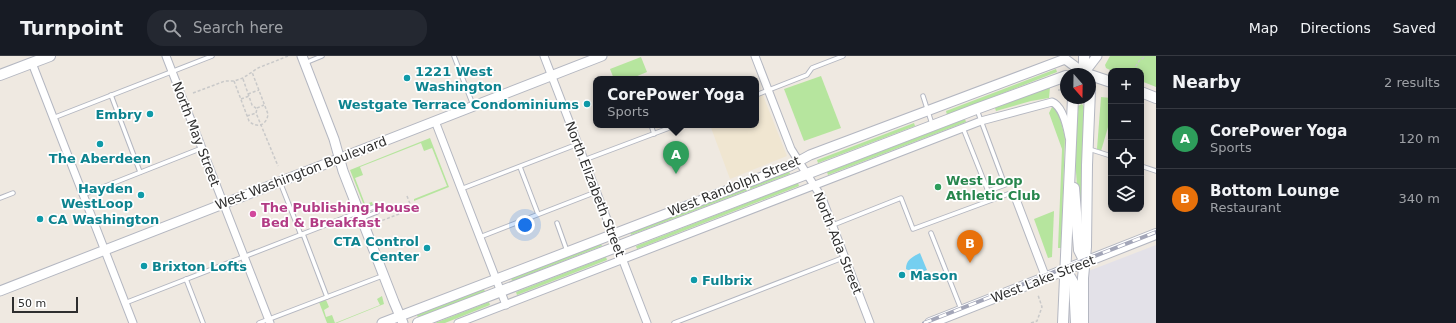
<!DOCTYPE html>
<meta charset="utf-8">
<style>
:root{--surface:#171b24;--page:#242831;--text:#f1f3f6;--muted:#9ea1a6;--line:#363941;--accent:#0b8043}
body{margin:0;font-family:"DejaVu Sans",sans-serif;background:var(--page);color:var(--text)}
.controls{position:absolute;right:12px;top:12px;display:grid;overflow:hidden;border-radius:8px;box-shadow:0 2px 10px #0003}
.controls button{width:36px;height:36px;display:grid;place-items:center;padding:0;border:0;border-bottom:1px solid var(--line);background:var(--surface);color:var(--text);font:20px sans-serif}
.compass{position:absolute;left:1060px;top:12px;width:36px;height:36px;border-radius:50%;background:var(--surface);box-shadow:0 2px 10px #0003;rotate:160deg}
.scale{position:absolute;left:12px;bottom:10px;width:66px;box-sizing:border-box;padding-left:4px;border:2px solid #2e2e2e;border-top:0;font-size:11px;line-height:14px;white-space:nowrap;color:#2e2e2e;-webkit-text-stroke:3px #fff;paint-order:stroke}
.you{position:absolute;left:525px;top:169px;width:14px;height:14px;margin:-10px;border:3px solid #fff;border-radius:50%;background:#1a73e8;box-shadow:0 0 0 6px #1a73e833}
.badge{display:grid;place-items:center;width:26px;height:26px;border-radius:50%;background:var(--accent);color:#fff;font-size:13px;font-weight:700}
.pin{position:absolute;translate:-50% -33px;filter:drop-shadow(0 1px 2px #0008)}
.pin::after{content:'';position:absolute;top:21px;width:14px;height:12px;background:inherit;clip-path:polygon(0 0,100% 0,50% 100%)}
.popup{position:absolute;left:593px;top:20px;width:166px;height:52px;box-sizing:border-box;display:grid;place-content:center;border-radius:8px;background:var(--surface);filter:drop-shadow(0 1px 3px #0005);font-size:13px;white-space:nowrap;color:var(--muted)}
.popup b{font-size:15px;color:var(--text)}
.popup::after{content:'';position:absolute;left:50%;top:100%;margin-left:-8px;border:8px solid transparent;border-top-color:var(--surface)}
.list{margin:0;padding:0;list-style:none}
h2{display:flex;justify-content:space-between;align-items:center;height:52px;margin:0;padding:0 16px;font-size:17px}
h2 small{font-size:13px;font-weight:400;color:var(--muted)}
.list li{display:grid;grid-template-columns:26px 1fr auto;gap:12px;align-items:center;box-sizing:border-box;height:60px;padding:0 16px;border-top:1px solid var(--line)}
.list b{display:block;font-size:15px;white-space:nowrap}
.list p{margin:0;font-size:13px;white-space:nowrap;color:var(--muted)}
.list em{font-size:13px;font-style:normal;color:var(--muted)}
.icon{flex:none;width:22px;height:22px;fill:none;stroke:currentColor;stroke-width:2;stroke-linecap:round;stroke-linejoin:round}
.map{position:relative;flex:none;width:1156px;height:267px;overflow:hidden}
header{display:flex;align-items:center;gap:24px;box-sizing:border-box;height:56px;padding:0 20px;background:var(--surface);border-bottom:1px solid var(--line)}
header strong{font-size:19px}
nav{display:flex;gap:22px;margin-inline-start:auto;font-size:14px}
.search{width:280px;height:36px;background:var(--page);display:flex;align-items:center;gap:10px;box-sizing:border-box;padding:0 14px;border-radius:16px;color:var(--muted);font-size:15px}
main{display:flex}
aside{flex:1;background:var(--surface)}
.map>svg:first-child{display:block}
.industrial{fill:#e3e1e8}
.education{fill:#f0e6d1}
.green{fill:#b6e59e}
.water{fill:#75cff0}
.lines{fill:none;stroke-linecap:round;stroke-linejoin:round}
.service-casing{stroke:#b4b7c1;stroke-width:5.5}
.minor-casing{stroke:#b4b7c1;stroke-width:9}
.tertiary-casing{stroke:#b4b7c1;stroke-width:11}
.secondary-casing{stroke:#b4b7c1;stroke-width:12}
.path{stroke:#c9c9c9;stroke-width:1.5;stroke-dasharray:3 2;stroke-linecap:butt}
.service{stroke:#fff;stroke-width:3.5}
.minor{stroke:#fff;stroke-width:7}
.tertiary{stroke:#fff;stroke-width:9}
.secondary{stroke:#fff;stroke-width:10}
.rail-casing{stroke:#a3a6b8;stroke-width:4}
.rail{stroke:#fff;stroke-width:2.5;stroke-dasharray:8;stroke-linecap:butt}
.culture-dot{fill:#0f9aa8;stroke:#fff;stroke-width:1.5}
.leisure-dot{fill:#2e9e5b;stroke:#fff;stroke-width:1.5}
.hotel-dot{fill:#d1479c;stroke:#fff;stroke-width:1.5}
.labels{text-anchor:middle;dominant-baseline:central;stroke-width:3.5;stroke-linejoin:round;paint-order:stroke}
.culture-label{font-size:13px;font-weight:bold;fill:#0d838f;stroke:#fff;text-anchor:start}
.street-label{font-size:13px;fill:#2e2e2e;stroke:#fff}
.leisure-label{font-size:13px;font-weight:bold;fill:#27864d;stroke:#fff;text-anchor:start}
.hotel-label{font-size:13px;font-weight:bold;fill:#b23c85;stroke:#fff;text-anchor:start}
</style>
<header>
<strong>Turnpoint</strong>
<div class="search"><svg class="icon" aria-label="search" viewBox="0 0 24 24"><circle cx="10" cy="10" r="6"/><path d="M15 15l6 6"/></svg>Search here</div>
<nav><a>Map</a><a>Directions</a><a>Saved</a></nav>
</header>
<main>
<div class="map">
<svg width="1156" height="267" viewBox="0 0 1156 267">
<rect width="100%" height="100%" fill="#efe9e1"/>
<path class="industrial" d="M1156,189V267H1058L1060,226Z"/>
<path class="education" d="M762,37L787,100L730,123L710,69H756V39Z"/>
<g class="green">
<path d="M1110,0H1156V31L1141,25V15H1112L1106,12L1105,9Z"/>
<path d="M641,1L647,16L630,23H614L610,13Z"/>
<path d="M1056,13L1057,16L947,59L946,55Z"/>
<path d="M821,20L841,72L804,85L784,33Z"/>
<path d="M1050,31L1049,42L1031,45L996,55L995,52Z"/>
<path d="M1101,41L1111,42V61L1101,95L1097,93Z"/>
<path d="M1082,48L1085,52L1083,81L1082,158H1079L1075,102L1078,50Z"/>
<path d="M1052,51L1058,54L1065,81L1061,192H1058L1062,93L1049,57Z"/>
<path d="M965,63L966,66L828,119L827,116Z"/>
<path d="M914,67L915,70L818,107L817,104Z"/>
<path d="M430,82L449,131L414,145V143L447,130L432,92L424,95L421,87L360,111L363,119L355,122L365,148L372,146L373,149L365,152L350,114Z"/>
<path d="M789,115L790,118L631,179L630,176Z"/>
<path d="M798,127L799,130L637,193L636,190Z"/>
<path d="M1054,155L1052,201L1048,202L1034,163Z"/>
<path d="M601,188L602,190L512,225L511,222Z"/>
<path d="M606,201L607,204L517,239L516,236Z"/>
<path d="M484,233L485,236L418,262L417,259Z"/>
<path d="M382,240L384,248L337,267H327L319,246L326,244L329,251L324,254L326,261L332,259L335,267L380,249L377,243Z"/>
<path d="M489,246L490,249L445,267H435Z"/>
</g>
<path class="water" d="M920,197L927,214L915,219L914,218L917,213L908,214L906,213C906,204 912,201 920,197Z"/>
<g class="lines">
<g class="service-casing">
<g id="service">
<path d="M454,0L473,49"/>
<path d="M305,7L322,0"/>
<path d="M111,39L140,116"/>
<path d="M756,39L807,19L812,12L843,0"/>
<path d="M923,40L932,68"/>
<path d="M53,62L212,0"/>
<path d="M651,69L654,78"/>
<path d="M963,72L988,135L1005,129L977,54"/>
<path d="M1089,93L1111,100"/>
<path d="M584,104L677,69"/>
<path d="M1141,110L1156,115"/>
<path d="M520,111L538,158"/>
<path d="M280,126L301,179"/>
<path d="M461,133L578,88"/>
<path d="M83,139L202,92"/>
<path d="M0,142L13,137"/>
<path d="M557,167L567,195"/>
<path d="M833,169L901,142L913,173L1008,138H1014"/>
<path d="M931,177L961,253"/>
<path d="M303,178L327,241"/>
<path d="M480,181L596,136"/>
<path d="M186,223L203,267"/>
<path d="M125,247L359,156L374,151L382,150L377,156L362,162"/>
<path d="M259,267L382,220"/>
<path d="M674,267L845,201"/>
</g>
</g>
<g class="minor-casing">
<g id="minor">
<path d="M166,0L270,267"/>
<path d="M544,0L647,267"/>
<path d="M755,0L791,93L822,142L870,267"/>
<path d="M32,7L133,267"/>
<path d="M435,65L506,249"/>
<path d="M1014,138L1046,222"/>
<path d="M458,267L981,65L1052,46C1062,50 1067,70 1069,81"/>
</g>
</g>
<g class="tertiary-casing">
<g id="tertiary">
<path d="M302,0L334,83L343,115L394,246L403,267"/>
<path d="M0,235L602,0"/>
<path d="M382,267L757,123L790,110L810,99L1065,3L1084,17L1097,0"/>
</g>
</g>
<g class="secondary-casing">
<g id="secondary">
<path d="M1084,0V18"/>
<path d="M0,19L50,0"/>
<path d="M1090,19L1111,26"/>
<path d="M1141,36L1156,42"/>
<path d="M1074,132L1079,194L1085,206"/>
<path d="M1066,214L1074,228L1076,267"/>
<path d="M418,267L976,53L1066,20"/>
<path d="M930,267L1156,178"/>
<path d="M1063,267L1073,42"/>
<path d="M1083,267V222L1086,191L1087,109L1090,34"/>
</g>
</g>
<g class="path">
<path d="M1133,15L1139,5L1146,0"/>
<path d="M243,23L252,49L257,53L256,57L278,110"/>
<path d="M234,25L249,65C257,73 267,69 268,58L252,16"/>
<path d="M1058,34H1066"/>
<path d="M193,37L225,25H234L243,22L258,12L288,0"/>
<path d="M248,38L259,34"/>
<path d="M241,43L249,40"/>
<path d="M257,52L264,49"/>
<path d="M247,60L256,57"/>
<path d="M407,140L414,158"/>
<path d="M373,168L412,153"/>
<path d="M1031,267L1037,265L1042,251L1038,239"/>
</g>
<use href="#service" class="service"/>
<use href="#minor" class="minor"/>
<use href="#tertiary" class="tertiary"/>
<use href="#secondary" class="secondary"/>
<g class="rail-casing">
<path id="rail" d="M924,267L1156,176"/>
</g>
<use href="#rail" class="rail"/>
</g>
<g class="culture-dot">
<circle cx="407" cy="22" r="4"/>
<circle cx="587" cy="48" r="4"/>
<circle cx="150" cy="58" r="4"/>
<circle cx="100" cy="88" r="4"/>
<circle cx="141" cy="139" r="4"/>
<circle cx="40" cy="163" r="4"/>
<circle cx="427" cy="192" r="4"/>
<circle cx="144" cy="210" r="4"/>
<circle cx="902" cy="219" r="4"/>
<circle cx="694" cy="224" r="4"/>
</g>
<circle class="leisure-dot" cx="938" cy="131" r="4"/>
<circle class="hotel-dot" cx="253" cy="158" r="4"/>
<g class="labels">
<g class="culture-label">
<text x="415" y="15">1221 West<tspan x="415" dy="15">Washington</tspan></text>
<text x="579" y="48" text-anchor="end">Westgate Terrace Condominiums</text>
<text x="142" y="58" text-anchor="end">Embry</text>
<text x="100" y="102" text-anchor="middle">The Aberdeen</text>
<text x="133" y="132" text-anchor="end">Hayden<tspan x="133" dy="15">WestLoop</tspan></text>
<text x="48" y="163">CA Washington</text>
<text x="419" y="185" text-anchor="end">CTA Control<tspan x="419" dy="15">Center</tspan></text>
<text x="152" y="210">Brixton Lofts</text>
<text x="910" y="219">Mason</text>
<text x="702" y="224">Fulbrix</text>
</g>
<g class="street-label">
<text transform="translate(196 78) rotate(69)">North May Street</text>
<text transform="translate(301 117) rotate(-21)">West Washington Boulevard</text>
<text transform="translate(734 130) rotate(-22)">West Randolph Street</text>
<text transform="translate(595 133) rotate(69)">North Elizabeth Street</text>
<text transform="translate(838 187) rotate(68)">North Ada Street</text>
<text transform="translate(1043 223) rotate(-21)">West Lake Street</text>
</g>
<g class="leisure-label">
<text x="946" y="124">West Loop<tspan x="946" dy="15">Athletic Club</tspan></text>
</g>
<g class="hotel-label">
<text x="261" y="151">The Publishing House<tspan x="261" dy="15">Bed &amp; Breakfast</tspan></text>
</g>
</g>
</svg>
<div class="controls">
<button>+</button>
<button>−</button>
<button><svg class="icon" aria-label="locate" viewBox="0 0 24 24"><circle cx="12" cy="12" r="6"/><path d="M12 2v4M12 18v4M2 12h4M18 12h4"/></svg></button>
<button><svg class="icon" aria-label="layers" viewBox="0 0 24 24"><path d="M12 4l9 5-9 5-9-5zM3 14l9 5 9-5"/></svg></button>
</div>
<svg class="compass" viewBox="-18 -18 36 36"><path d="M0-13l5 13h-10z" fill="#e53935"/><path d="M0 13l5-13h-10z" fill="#9ea1a6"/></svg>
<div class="scale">50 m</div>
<div class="you"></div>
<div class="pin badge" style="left:676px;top:118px;background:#2e9e5b">A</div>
<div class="popup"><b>CorePower Yoga</b>Sports</div>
<div class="pin badge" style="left:970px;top:207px;background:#e8710a">B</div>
</div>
<aside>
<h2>Nearby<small>2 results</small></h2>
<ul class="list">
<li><span class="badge" style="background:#2e9e5b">A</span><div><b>CorePower Yoga</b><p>Sports</p></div><em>120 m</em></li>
<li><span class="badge" style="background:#e8710a">B</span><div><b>Bottom Lounge</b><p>Restaurant</p></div><em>340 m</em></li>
</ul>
</aside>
</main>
